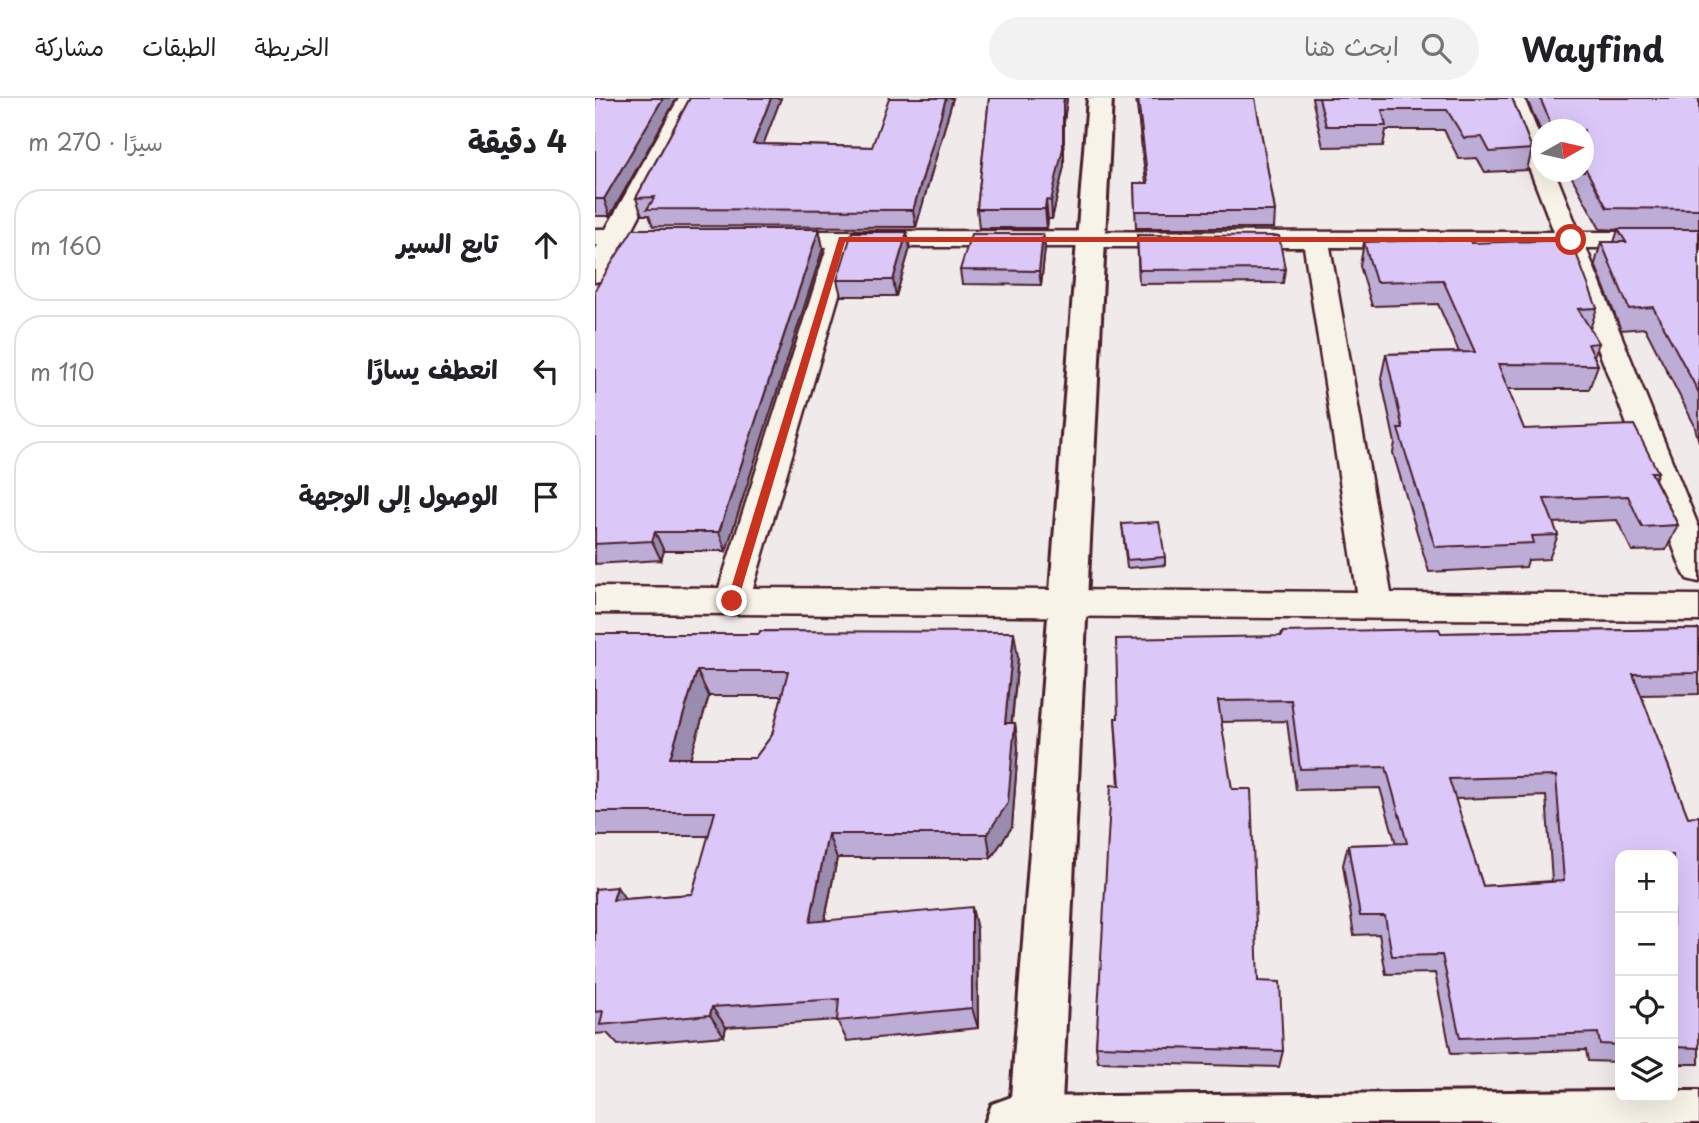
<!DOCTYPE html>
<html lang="ar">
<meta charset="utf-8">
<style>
:root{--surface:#fff;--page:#f2f2f2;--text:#202124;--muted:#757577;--line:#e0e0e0}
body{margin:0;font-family:"Playpen Sans","Playpen Sans Arabic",sans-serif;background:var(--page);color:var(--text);direction:rtl}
.controls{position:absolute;right:21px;bottom:21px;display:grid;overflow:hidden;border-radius:14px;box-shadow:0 7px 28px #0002}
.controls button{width:63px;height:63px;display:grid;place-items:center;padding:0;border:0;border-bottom:2px solid var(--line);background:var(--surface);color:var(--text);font:35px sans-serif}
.compass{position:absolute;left:936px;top:21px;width:63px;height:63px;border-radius:50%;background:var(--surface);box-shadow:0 7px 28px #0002;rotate:82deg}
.stop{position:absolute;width:21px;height:21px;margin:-16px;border:5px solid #c8321e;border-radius:50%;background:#fff}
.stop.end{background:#c8321e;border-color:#fff;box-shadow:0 2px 7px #0008}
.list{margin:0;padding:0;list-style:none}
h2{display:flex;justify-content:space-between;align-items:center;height:91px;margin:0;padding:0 28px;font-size:30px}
h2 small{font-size:23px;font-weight:400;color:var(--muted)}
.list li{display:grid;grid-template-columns:46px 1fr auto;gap:21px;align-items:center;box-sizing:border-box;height:112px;margin:0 14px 14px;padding:0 14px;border:2px solid var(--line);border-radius:28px}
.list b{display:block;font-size:26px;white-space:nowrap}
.list em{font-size:23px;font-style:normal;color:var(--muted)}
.icon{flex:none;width:38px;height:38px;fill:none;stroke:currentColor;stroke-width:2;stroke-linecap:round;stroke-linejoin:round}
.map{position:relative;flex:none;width:1104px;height:1025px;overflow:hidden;direction:ltr}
header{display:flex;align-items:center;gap:42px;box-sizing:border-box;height:98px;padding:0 35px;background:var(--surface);border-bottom:2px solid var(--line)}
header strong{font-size:33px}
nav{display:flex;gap:38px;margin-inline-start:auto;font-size:24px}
.search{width:490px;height:63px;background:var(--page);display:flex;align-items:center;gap:18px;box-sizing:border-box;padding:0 24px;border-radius:38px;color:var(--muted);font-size:26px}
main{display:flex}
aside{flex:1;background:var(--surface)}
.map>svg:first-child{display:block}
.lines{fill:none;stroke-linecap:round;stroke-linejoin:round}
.minor-casing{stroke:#4a1f2b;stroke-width:5}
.tertiary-casing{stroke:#4a1f2b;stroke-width:6}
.secondary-casing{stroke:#4a1f2b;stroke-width:6}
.minor{fill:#f7f3e8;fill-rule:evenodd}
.tertiary{fill:#f7f3e8;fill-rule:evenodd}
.secondary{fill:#f7f3e8;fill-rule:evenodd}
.wall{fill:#bcacd6;stroke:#4a1f2b;stroke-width:2;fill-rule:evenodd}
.shaded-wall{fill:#998cae;stroke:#4a1f2b;stroke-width:2}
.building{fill:#dbc8f9;stroke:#4a1f2b;stroke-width:2;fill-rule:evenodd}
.route{fill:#c8321e}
</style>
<header>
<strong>Wayfind</strong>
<div class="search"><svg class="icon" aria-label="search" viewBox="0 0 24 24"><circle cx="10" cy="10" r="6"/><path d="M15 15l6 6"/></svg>ابحث هنا</div>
<nav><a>الخريطة</a><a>الطبقات</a><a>مشاركة</a></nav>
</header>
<main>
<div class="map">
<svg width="1104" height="1025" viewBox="0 0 1104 1025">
<rect width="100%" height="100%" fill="#f1eaeb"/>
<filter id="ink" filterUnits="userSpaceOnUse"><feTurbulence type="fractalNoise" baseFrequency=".0143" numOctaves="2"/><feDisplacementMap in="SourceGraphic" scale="14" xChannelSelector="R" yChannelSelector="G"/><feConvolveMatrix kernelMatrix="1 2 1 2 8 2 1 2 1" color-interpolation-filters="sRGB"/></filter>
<g filter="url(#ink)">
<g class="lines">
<g class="minor-casing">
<g id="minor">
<path d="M84,0H106L37,132L89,135L93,140L89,145L29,147L9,182L0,184V152L3,147H0V131H11Z"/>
<path d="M907,0H929L946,42V74H960L984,134H1104V150H991L1104,430V484L1092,481L1087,472L965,150L735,149L796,495L1104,497V523L0,515V489L124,490L232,149L169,146L165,141L169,136L178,133L959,134ZM258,149H709L762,494L158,490Z"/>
</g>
</g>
<g class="tertiary-casing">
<path id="tertiary" d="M493,0H517L466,1025H414Z"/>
</g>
<g class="secondary-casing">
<path id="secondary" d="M1025,993V999H1078V993H1104V1025H390L397,1006L416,999Z"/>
</g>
<use href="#minor" class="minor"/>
<use href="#tertiary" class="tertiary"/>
<use href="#secondary" class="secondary"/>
</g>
<g class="wall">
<path d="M0,0L15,118H0Z"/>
<path d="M95,0H186L168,46L277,49L358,0L321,129L58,128L54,117H47L41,100Z"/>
<path d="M394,0H472L469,24V68L457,121H453L452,130H384L382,111Z"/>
<path d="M541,0H660L680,113L679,130H541L539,85H551Z"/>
<path d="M717,0H917L937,51L932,72L890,74L882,60L864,61L849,32H791L788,48L728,49Z"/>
<path d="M931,0H1104V344L1099,326L1050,230L1026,232L1000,166L1006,144H1019L1023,132L1005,131L974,74H989V32H947V36Z"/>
<path d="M224,131L228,150L131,453H69L66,462L0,466V192Z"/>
<path d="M448,136L450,150L446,187L367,186L365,172Z"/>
<path d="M542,137L690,171L688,185L544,186Z"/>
<path d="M769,144L876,145L1002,210L995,231L1004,245L999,258L1003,267L994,291H913L929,331L1063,374L1060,381L1083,427L1071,452L1037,453L1022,422L958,425L963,437L954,461L933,462L931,469L834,474L798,355L800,345L786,280L791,256L864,254L843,206L777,208L765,168Z"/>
<path d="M315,150L301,198H246L242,182Z"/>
<path d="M527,426L570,459V467L532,470Z"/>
<path d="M1104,531V596L1046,597L1093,719L1104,718V966H1078V757H1025V964L993,963L991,952L856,956L840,875L791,876L784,836L759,837L748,767L753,747L801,746L785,690L701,692L692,623L626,624L663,883L688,953L684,969L503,964L501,948L524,688L520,620H523L686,538L687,534L846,535ZM951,698L957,783L888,788L860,701Z"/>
<path d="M0,536L423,559L417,625H420L423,650L417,729L396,760H242L230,822L382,831L383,930L252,943L242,922L131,929L129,938L23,947L12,935L0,936V791L30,801L97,796L114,738H0ZM114,598H187L177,637L160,660H95Z"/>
</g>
<g class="shaded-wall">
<path d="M68,0H82L15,118L9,101Z"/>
<path d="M176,0H186L162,63L158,46Z"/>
<path d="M351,0H358L321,129L318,112Z"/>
<path d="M469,0H472L469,24V68L457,121L456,103Z"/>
<path d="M451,102L453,121L452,130L450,111Z"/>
<path d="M224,131L228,150L131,453L124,434Z"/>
<path d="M312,134L315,150L301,198L298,182Z"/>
<path d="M448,136L450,150L446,187L444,173Z"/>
<path d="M60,434L69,453L66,462L57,443Z"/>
<path d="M419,534L423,559L414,650L410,625Z"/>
<path d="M102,573L114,598L88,685L75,660Z"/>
<path d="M420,625L423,650L417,729L396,760L392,736Z"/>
<path d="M233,736L242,760L225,846L215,824Z"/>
<path d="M22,789L38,812L18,802Z"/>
<path d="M377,809L382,831L383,930L377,910Z"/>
<path d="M117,909L131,929L129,938L115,917Z"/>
</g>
<g class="building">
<path d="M0,0H68L9,101H0Z"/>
<path d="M95,0H176L158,46L277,49L294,0H351L318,112L52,111L60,99L41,100Z"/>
<path d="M394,0H469L468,7V50L456,103L451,102L450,111H382Z"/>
<path d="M543,0H660L680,113H540L539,85H553Z"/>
<path d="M724,0H917L937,51L895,54L887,39L869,40L852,12H787L791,28H731Z"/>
<path d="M945,0H1104V111L1012,110L989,68V32H954V21Z"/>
<path d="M38,131H224L124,434H60L57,443L0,446V192Z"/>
<path d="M1023,131H1104V295L1058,209L1034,211L1006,144H1031Z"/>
<path d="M257,134H312L298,182H242Z"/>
<path d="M376,136H448L444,173L365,172Z"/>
<path d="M542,137L684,138L690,171L544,172Z"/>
<path d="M875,141L876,145L976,142L1002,210L983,211L1004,245L993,246L1003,267L903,266L929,331L1039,327L1063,374H1056L1083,427L1047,429L1033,398L949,401L963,437L937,438L939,445L840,449L803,331H808L791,256L880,254L848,182L781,184L769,144Z"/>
<path d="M564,424L570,459L532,462L527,426Z"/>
<path d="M844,531L846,535L1104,531V575L1038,576L1093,719L1104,718V950L1078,949V757H1025V947L1005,946L1003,935L865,940L847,857L797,858L790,818H765L753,747L812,745L791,669L705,671L696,602L623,603L637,691H656L663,883L685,884L688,953L501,948L516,687L525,688L520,620H523L521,541L687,538V534ZM961,678L969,783L888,788L854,681Z"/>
<path d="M165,533L419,534L410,625H420L413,705L392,736H233L215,824L377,809V910L242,923L244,901L117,909L115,917L5,927L8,913L0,914V791L22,789L18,802L97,796L120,714H0V536H164ZM102,573H193L177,637L160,660H75Z"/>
</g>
</g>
<path class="route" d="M244,139H976L981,142L976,144H250L143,503L137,507L132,503Z"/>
</svg>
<div class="controls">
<button>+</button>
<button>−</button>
<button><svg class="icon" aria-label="locate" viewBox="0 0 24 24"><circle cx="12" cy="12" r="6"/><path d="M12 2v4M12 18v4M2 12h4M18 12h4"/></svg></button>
<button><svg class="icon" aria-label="layers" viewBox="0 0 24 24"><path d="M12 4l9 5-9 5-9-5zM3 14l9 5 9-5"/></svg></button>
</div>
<svg class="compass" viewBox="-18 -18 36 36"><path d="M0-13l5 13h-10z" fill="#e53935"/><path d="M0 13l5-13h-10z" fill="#757577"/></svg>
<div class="stop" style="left:976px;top:142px"></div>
<div class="stop end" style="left:137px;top:503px"></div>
</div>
<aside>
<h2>4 دقيقة<small>سيرًا · 270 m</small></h2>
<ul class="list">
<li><svg class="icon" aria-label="ahead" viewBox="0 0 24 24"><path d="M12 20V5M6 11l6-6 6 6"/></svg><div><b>تابع السير</b></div><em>160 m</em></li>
<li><svg class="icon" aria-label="left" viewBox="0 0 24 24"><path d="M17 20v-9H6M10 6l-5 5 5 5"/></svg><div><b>انعطف يسارًا</b></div><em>110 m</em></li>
<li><svg class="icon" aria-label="arrive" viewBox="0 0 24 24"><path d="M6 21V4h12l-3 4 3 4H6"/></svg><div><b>الوصول إلى الوجهة</b></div></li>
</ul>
</aside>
</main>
